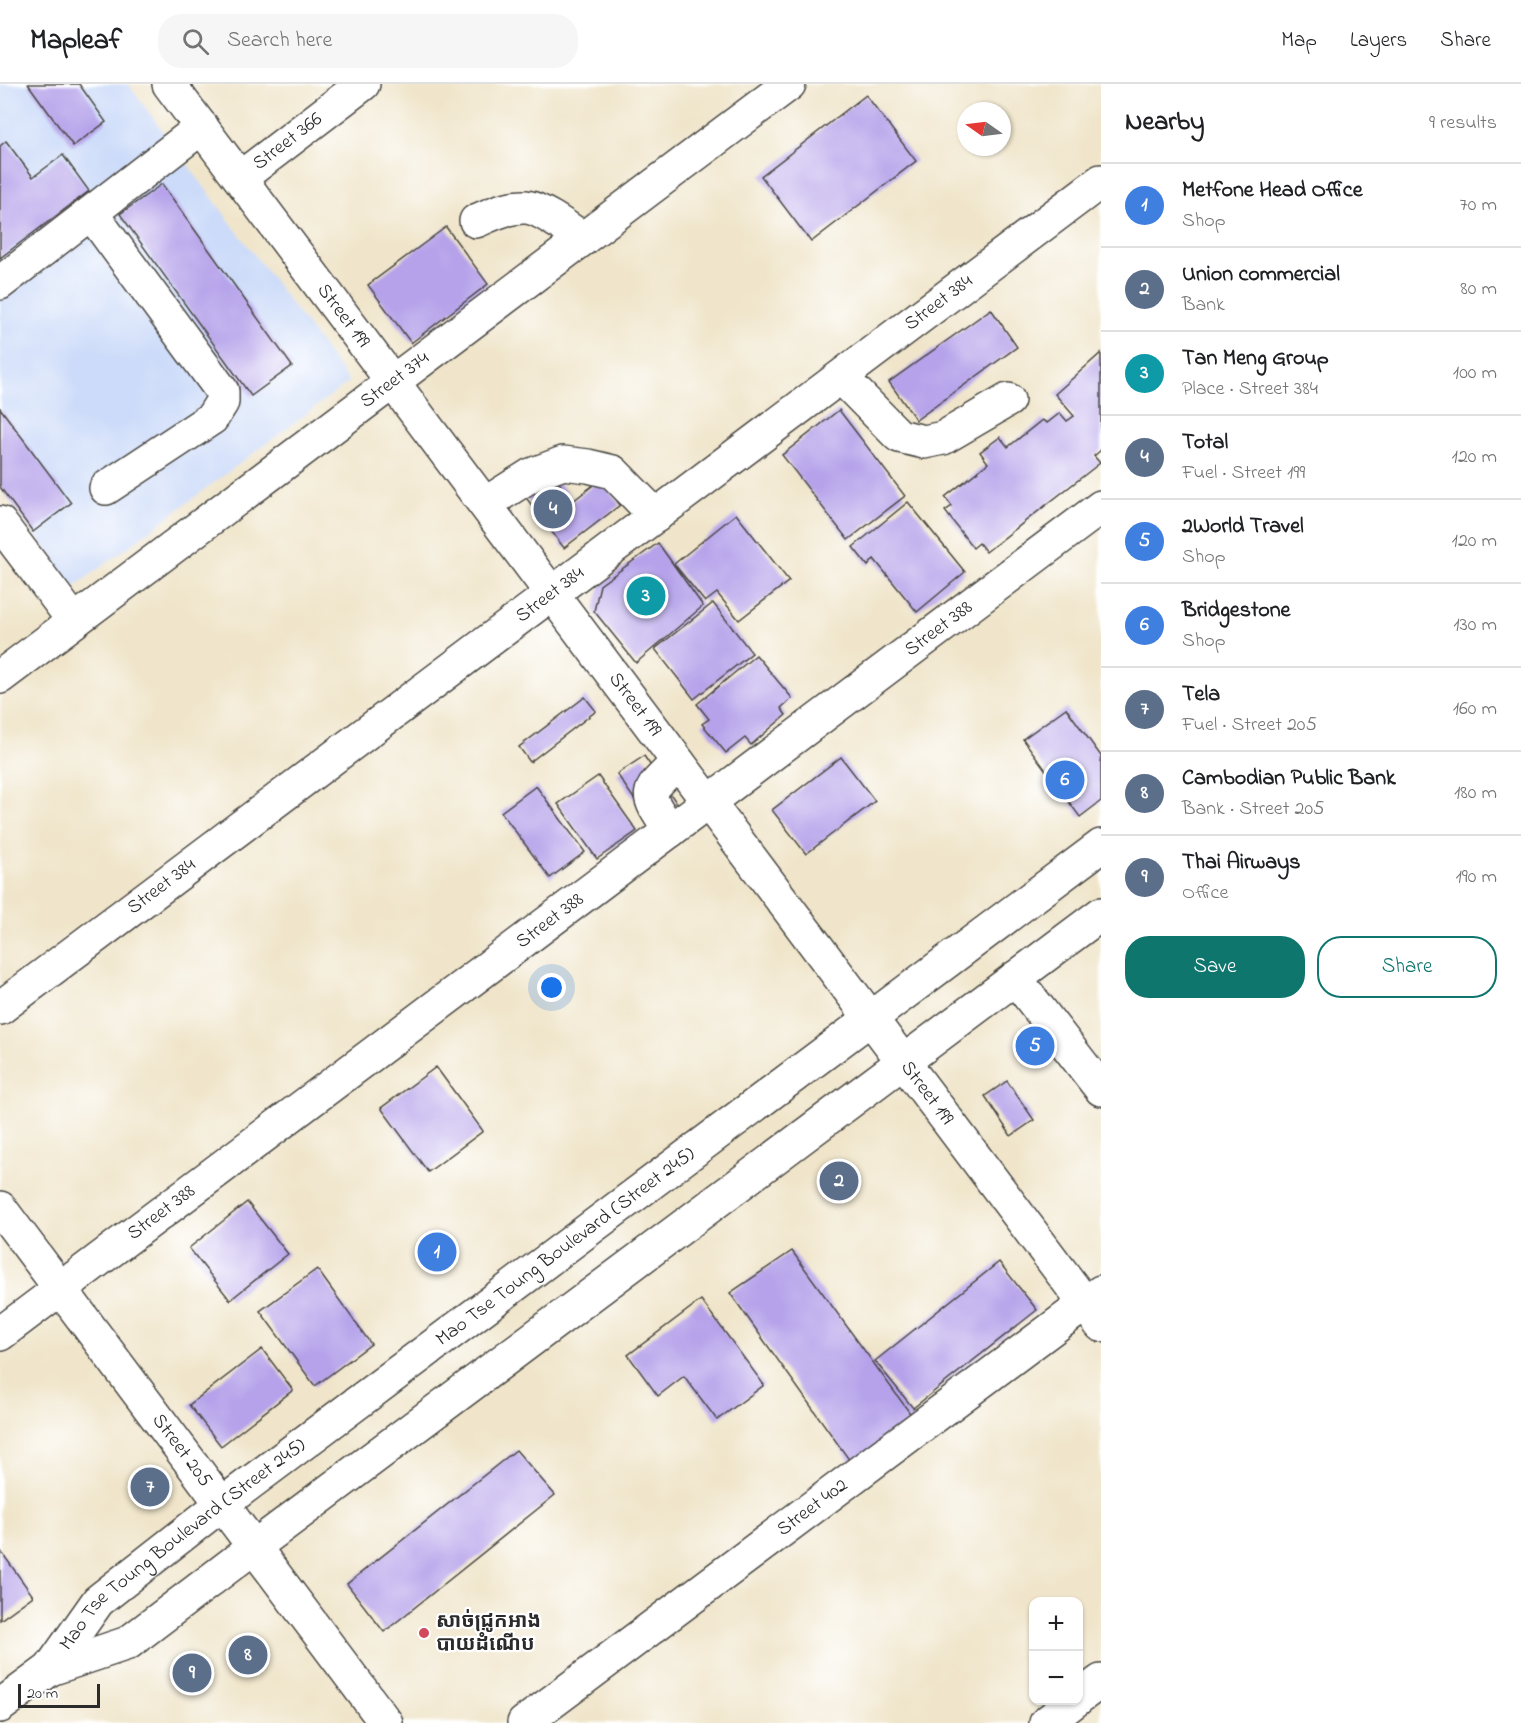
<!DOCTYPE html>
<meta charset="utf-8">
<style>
:root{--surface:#fff;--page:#f6f6f6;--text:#202124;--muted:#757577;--line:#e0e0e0;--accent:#0f766e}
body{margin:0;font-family:"Indie Flower","Noto Sans Khmer",sans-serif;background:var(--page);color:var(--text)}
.controls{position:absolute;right:18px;bottom:18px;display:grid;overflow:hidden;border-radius:12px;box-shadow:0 2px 4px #0004}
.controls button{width:54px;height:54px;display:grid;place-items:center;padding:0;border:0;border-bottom:2px solid var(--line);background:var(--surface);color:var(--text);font:30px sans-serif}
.compass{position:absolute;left:957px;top:18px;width:54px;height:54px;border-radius:50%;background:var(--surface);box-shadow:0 2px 4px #0004;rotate:284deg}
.scale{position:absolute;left:18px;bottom:15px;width:82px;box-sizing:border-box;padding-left:6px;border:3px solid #2b2b2b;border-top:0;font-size:16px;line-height:21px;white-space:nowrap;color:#2b2b2b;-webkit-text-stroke:4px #fff;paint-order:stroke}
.you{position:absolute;left:552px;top:904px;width:21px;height:21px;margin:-15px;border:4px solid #fff;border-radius:50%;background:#1a73e8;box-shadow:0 0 0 9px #1a73e833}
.badge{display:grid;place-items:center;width:39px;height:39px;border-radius:50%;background:var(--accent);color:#fff;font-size:20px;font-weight:700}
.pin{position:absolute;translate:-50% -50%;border:3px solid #fff;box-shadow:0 2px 6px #0006}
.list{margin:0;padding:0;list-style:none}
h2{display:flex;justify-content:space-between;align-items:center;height:78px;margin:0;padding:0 24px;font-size:26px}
h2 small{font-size:20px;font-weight:400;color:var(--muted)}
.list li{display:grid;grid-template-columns:39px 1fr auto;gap:18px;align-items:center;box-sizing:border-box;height:84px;padding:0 24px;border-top:2px solid var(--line)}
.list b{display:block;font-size:22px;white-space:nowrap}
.list p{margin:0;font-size:20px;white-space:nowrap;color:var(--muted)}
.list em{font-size:20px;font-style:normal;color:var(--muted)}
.actions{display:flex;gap:12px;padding:18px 24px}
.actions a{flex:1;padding:14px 0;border:2px solid var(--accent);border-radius:24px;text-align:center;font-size:21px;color:var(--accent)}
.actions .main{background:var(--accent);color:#fff}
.icon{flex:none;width:33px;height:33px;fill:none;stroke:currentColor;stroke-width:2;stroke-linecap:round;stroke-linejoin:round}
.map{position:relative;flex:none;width:1101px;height:1639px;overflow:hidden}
header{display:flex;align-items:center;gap:36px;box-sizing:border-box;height:84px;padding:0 30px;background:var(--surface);border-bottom:2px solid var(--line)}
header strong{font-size:28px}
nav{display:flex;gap:33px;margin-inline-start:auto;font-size:21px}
.search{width:420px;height:54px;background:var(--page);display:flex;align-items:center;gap:15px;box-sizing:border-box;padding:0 21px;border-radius:24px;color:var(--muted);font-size:22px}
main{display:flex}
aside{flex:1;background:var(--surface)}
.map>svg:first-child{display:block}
.built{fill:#ccdbf9}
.building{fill:#b5a2ea}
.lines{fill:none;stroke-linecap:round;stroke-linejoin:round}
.minor-casing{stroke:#494743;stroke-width:36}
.major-casing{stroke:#494743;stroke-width:36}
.minor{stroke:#fff;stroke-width:33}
.major{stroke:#fff;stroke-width:33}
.poi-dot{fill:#d1495b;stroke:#fff;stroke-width:2}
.labels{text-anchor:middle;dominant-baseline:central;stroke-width:4.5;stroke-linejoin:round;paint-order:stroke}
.street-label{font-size:20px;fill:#2b2b2b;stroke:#fff}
.poi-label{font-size:20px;font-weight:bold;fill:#2b2b2b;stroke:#fff;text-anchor:start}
</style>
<header>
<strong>Mapleaf</strong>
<div class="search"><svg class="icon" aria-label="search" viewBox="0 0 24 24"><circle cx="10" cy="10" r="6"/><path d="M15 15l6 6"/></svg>Search here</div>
<nav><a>Map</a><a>Layers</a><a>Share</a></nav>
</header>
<main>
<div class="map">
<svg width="1101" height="1639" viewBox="0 0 1101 1639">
<rect width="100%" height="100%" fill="#fff"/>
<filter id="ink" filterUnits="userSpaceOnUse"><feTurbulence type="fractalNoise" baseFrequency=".0167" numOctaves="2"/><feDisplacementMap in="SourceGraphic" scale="12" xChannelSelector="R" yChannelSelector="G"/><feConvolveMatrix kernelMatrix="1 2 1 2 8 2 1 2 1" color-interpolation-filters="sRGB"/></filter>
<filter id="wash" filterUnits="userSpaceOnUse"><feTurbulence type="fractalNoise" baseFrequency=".008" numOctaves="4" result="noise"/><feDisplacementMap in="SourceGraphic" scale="24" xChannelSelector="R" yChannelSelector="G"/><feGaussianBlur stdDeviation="1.35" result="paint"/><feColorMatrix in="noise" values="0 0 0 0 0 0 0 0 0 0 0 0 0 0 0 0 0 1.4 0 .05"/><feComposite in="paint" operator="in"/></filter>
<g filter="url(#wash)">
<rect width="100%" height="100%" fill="#f0e5ca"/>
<path class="built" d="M0,0H128L349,298L73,504L0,403Z"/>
<g id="blocks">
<g class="building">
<path d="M28,0H79L106,38L73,62Z"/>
<path d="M866,11L916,77L811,158L761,92Z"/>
<path d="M6,57L33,93L63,71L89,107L0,174V62Z"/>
<path d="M162,100L292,282L251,312L120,130Z"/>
<path d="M446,143L488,200L411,259L368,201Z"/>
<path d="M991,225L1017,263L916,336L889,298Z"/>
<path d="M1101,269V366L1094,372L1100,379L986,468L979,459L973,464L945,427L952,422L945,413L988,379L980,368L1000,353L1008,363L1042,336L1047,339L1060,329L1067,337L1074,332L1055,310Z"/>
<path d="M0,324L71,419L33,448L0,403Z"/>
<path d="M839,326L905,412L848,456L782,371Z"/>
<path d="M552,390L573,417L601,395L620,421L564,464L524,411Z"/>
<path d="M908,418L965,488L917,528L874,475L868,482L853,463Z"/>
<path d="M736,430L789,497L739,536L717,509L705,518L674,480Z"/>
<path d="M658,459L703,522L636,579L594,527L600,501Z"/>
<path d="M713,519L752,569L694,615L655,565Z"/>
<path d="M756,571L792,614L781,624L786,631L751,661L745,654L726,669L702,640L709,635L697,620Z"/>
<path d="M585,613L596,627L530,678L519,663Z"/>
<path d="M1066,624L1101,672V717L1080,733L1023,655Z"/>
<path d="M644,672L676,718L649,737L617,690Z"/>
<path d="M841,673L875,717L806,770L772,726Z"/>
<path d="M598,692L637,747L597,775L558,720Z"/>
<path d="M536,702L585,768L550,794L501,728Z"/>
<path d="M436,983L483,1047L428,1088L381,1024Z"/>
<path d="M1007,997L1034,1036L1011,1052L985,1012Z"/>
<path d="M247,1118L288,1170L230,1216L189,1164Z"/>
<path d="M792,1167L915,1336L855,1384L730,1209Z"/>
<path d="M999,1178L1037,1226L913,1324L875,1277Z"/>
<path d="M317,1185L371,1260L315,1302L260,1227Z"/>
<path d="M701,1216L764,1301L717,1336L684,1292L658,1312L628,1271Z"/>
<path d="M262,1265L293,1306L221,1362L189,1321Z"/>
<path d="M516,1366L555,1411L384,1548L347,1500Z"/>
<path d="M0,1466L33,1512L0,1536Z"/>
</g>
</g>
</g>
<g filter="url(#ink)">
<use href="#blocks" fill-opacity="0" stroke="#494743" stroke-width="1.5"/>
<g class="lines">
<g class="minor-casing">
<g id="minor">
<path id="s1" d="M169,0L1101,1241"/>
<path id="s2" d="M240,94L363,0"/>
<path d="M91,129L222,307V318L212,334L106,404"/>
<path d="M476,137C492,130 508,122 526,123C540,124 570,146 583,155"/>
<path d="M0,199L202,43"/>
<path d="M841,293L899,352L924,358L943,354L1008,316"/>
<path d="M485,420L531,391L563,379L588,382L613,388L656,432"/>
<path d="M0,439L74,537"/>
<path id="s3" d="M0,593L789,0"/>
<path d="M670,747C644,707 644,711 678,678"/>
<path d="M1015,894L1101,1005"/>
<path id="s4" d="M0,924L1101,97"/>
<path id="s5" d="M0,1124L386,1639"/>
<path id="s6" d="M0,1250L1101,423"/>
<path d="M1078,1614L1101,1597"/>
<path id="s7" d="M524,1639L1101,1208"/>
<path d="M1046,1639L1076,1616"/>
</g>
</g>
<g class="major-casing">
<g id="major">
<path d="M50,1585L128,1559L254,1463L1101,830"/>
<path id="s8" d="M0,1622L50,1585L98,1517L222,1420L1101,762"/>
</g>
</g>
<use href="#minor" class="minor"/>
<use href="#major" class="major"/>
</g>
</g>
<circle class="poi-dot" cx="424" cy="1549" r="6"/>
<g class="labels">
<g class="street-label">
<text stroke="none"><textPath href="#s2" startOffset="60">Street 366</textPath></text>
<text stroke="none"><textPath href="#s4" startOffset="1174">Street 384</textPath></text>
<text stroke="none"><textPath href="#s1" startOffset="290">Street 199</textPath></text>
<text stroke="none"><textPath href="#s3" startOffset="494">Street 374</textPath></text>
<text stroke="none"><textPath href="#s4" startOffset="688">Street 384</textPath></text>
<text stroke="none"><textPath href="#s6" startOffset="1174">Street 388</textPath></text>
<text stroke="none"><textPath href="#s1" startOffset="776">Street 199</textPath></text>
<text stroke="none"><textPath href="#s4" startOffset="202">Street 384</textPath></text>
<text stroke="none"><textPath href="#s6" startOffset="688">Street 388</textPath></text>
<text stroke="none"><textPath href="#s1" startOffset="1262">Street 199</textPath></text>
<text stroke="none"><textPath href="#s6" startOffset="202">Street 388</textPath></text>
<text stroke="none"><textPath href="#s8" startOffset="732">Mao Tse Toung Boulevard (Street 245)</textPath></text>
<text stroke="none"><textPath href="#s5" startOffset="303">Street 205</textPath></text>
<text stroke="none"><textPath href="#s7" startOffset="360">Street 402</textPath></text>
<text stroke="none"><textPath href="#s8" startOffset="246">Mao Tse Toung Boulevard (Street 245)</textPath></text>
</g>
<g class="poi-label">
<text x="436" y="1538">សាច់ជ្រូកអាង<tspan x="436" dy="23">បាយដំណើប</tspan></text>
</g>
</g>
</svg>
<div class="controls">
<button>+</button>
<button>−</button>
</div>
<svg class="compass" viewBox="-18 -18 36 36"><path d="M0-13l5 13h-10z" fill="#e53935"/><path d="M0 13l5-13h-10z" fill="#757577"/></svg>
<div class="scale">20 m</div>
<div class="you"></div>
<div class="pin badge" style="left:437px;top:1168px;background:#3f7fe0">1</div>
<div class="pin badge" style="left:839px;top:1097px;background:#5c6f8a">2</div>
<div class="pin badge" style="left:646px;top:512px;background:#0f9aa8">3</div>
<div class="pin badge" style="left:553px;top:425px;background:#5c6f8a">4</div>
<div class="pin badge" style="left:1035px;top:962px;background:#3f7fe0">5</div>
<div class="pin badge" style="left:1065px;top:696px;background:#3f7fe0">6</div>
<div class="pin badge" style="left:150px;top:1403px;background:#5c6f8a">7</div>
<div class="pin badge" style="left:248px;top:1571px;background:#5c6f8a">8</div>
<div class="pin badge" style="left:192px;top:1589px;background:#5c6f8a">9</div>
</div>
<aside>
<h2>Nearby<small>9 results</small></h2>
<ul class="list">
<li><span class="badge" style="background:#3f7fe0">1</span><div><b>Metfone Head Office</b><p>Shop</p></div><em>70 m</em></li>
<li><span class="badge" style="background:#5c6f8a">2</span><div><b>Union commercial</b><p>Bank</p></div><em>80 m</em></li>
<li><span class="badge" style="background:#0f9aa8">3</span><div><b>Tan Meng Group</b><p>Place · Street 384</p></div><em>100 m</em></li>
<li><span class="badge" style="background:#5c6f8a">4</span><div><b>Total</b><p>Fuel · Street 199</p></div><em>120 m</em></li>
<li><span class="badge" style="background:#3f7fe0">5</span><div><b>2World Travel</b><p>Shop</p></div><em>120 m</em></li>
<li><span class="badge" style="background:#3f7fe0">6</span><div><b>Bridgestone</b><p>Shop</p></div><em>130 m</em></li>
<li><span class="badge" style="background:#5c6f8a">7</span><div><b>Tela</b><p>Fuel · Street 205</p></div><em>160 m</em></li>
<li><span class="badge" style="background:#5c6f8a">8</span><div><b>Cambodian Public Bank</b><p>Bank · Street 205</p></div><em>180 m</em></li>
<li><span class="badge" style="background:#5c6f8a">9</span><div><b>Thai Airways</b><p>Office</p></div><em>190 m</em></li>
</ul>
<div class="actions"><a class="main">Save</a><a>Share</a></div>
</aside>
</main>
